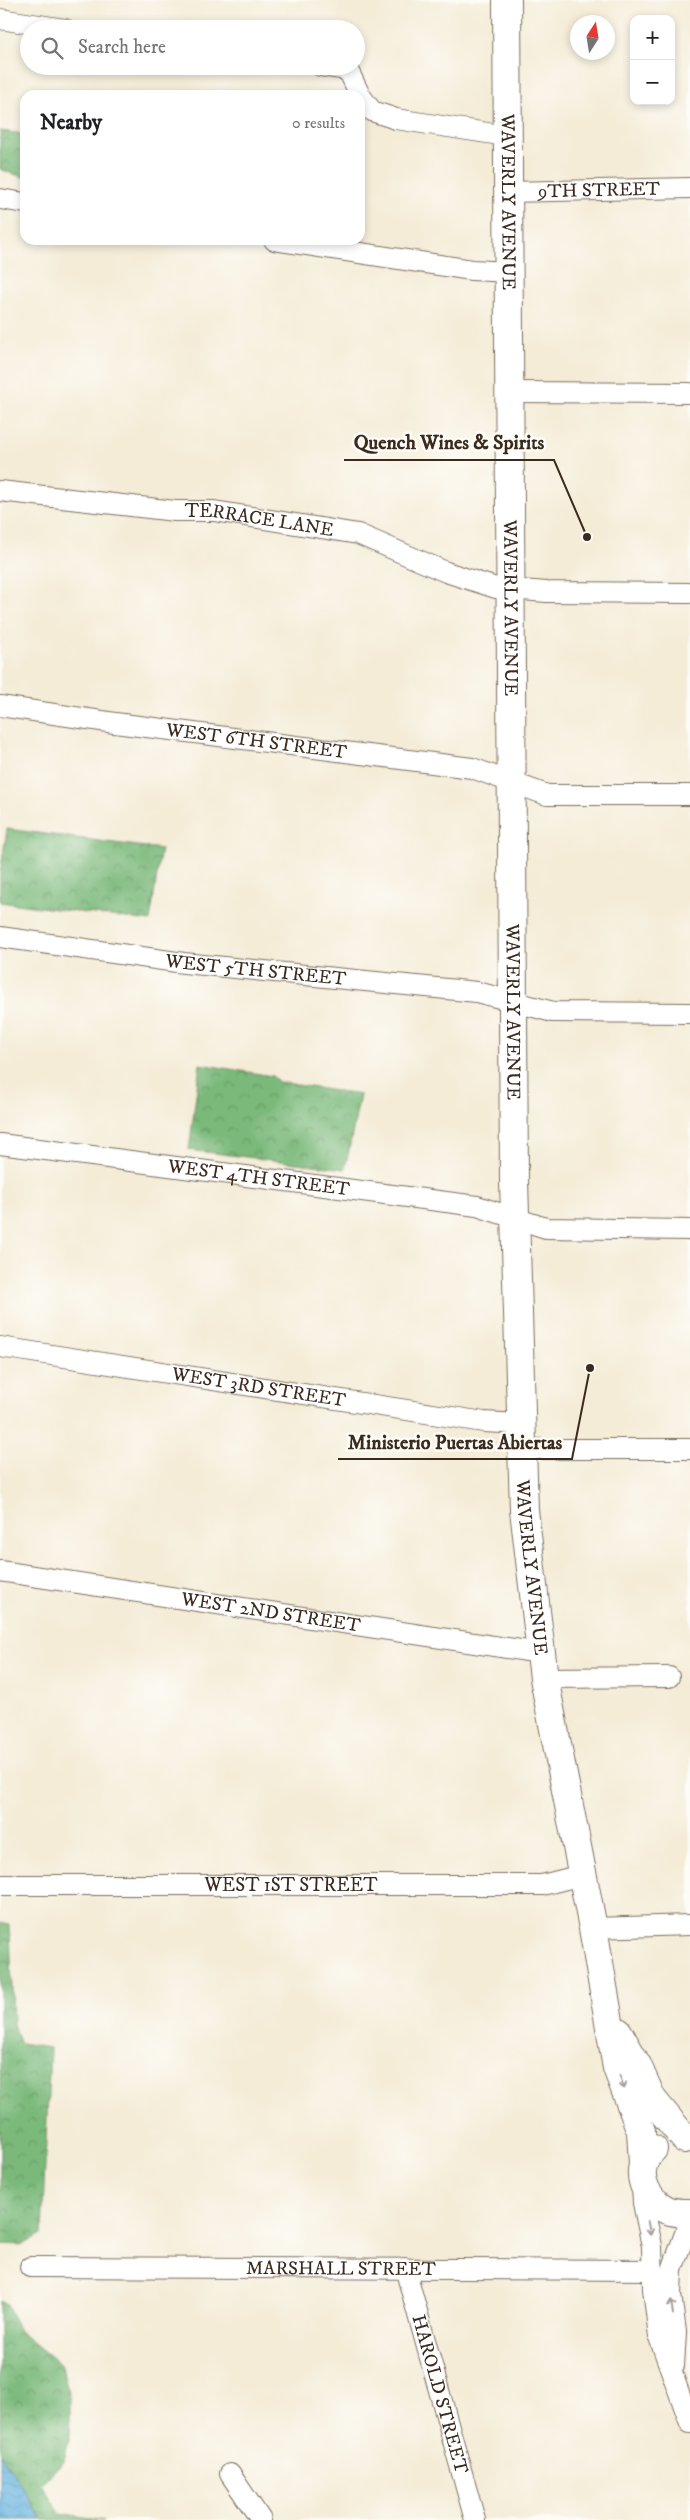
<!DOCTYPE html>
<meta charset="utf-8">
<style>
:root{--surface:#fff;--page:#f6f6f6;--text:#202124;--muted:#757577;--line:#e0e0e0}
body{margin:0;font-family:"IM FELL DW Pica",serif;background:var(--page);color:var(--text)}
.controls{position:absolute;right:15px;top:15px;display:grid;overflow:hidden;border-radius:10px;box-shadow:0 2px 8px #0003}
.controls button{width:45px;height:45px;display:grid;place-items:center;padding:0;border:0;border-bottom:1px solid var(--line);background:var(--surface);color:var(--text);font:25px sans-serif}
.compass{position:absolute;left:570px;top:15px;width:45px;height:45px;border-radius:50%;background:var(--surface);box-shadow:0 2px 8px #0003;rotate:12deg}
.list{margin:0;padding:0;list-style:none}
h2{display:flex;justify-content:space-between;align-items:center;height:65px;margin:0;padding:0 20px;font-size:21px}
h2 small{font-size:16px;font-weight:400;color:var(--muted)}
.icon{flex:none;width:28px;height:28px;fill:none;stroke:currentColor;stroke-width:2;stroke-linecap:round;stroke-linejoin:round}
.map{position:relative;flex:none;width:690px;height:2520px;overflow:hidden}
.search{position:absolute;background:var(--surface);box-shadow:0 2px 8px #0003;left:20px;top:20px;width:345px;height:55px;display:flex;align-items:center;gap:12px;box-sizing:border-box;padding:0 18px;border-radius:28px;color:var(--muted);font-size:19px}
.panel{position:absolute;background:var(--surface);box-shadow:0 2px 8px #0003;left:20px;top:90px;width:345px;height:155px;border-radius:15px}
.map>svg:first-child{display:block}
.forest{fill:url(#forest-crowns);stroke:#5a724c}
.water{fill:url(#water-waves);stroke:#506e7e}
.lines{fill:none;stroke-linecap:round;stroke-linejoin:round}
.minor-casing{stroke:#7c6e5f;stroke-width:22}
.primary-casing{stroke:#7c6e5f;stroke-width:30}
.minor{stroke:#fff;stroke-width:20}
.primary{stroke:#fff;stroke-width:28}
.oneway{stroke:#a79f9a}
.labels{text-anchor:middle;dominant-baseline:central;stroke-width:5;stroke-linejoin:round;paint-order:stroke}
.street-label{font-size:19px;fill:#3b2a1e;stroke:#fdfcf7}
.leader{fill:none;stroke:#3b2a1e;stroke-width:2}
.callout-dot{fill:#3b2a1e;stroke:#fdfcf7;stroke-width:2}
.callout-label{font-size:20px;text-anchor:middle;font-weight:bold;fill:#3b2a1e;stroke:#fdfcf7;stroke-width:5;stroke-linejoin:round;paint-order:stroke}
</style>
<div class="map">
<svg width="690" height="2520" viewBox="0 0 690 2520">
<defs>
<pattern id="forest-crowns" width="20" height="18" patternUnits="userSpaceOnUse" patternTransform="scale(1.25)"><rect width="20" height="18" fill="#7ab97a"/><path d="M2 6a3 3 0 1 1 6 0M12 15a3 3 0 1 1 6 0" fill="none" stroke="#659763"/></pattern>
<pattern id="water-waves" width="16" height="10" patternUnits="userSpaceOnUse" patternTransform="scale(1.25)"><rect width="16" height="10" fill="#66b3df"/><path d="M0 5q4-4 8 0t8 0" fill="none" stroke="#5592b4"/></pattern>
</defs>
<rect width="100%" height="100%" fill="#fdfcf7"/>
<filter id="ink" filterUnits="userSpaceOnUse"><feTurbulence type="fractalNoise" baseFrequency=".02" numOctaves="2"/><feDisplacementMap in="SourceGraphic" scale="10" xChannelSelector="R" yChannelSelector="G"/><feConvolveMatrix kernelMatrix="1 2 1 2 8 2 1 2 1" color-interpolation-filters="sRGB"/></filter>
<filter id="wash" filterUnits="userSpaceOnUse"><feTurbulence type="fractalNoise" baseFrequency=".0096" numOctaves="4" result="noise"/><feDisplacementMap in="SourceGraphic" scale="20" xChannelSelector="R" yChannelSelector="G"/><feGaussianBlur stdDeviation="1.12" result="paint"/><feColorMatrix in="noise" values="0 0 0 0 0 0 0 0 0 0 0 0 0 0 0 0 0 1.4 0 .05"/><feComposite in="paint" operator="in"/></filter>
<g filter="url(#wash)">
<rect width="100%" height="100%" fill="#f4ecd7"/>
<g class="forest">
<path d="M0,131L25,134V178L0,169Z"/>
<path d="M7,829L161,849L150,921L0,902V874Z"/>
<path d="M200,1064L272,1076L279,1082L360,1095L345,1169L189,1150Z"/>
<path d="M0,1923L10,1925L13,2024L21,2043L50,2048L42,2234L23,2245L0,2244Z"/>
<path d="M0,2301L7,2305L19,2331L62,2366L70,2401V2434L64,2461L40,2484L60,2513L104,2520H43L0,2453Z"/>
</g>
<path class="water" d="M0,2453L43,2520H0Z"/>
</g>
<g filter="url(#ink)">
<g class="lines">
<g class="minor-casing">
<g id="minor">
<path d="M0,19L65,29"/>
<path d="M321,66L348,70L360,95"/>
<path d="M360,95L372,111L396,119L507,136"/>
<path id="s1" d="M508,192L690,188"/>
<path d="M0,199L25,203"/>
<path d="M274,240L472,270L509,272"/>
<path d="M510,392L690,393"/>
<path id="s2" d="M0,491L175,511H214L358,534L446,572L496,588L547,592L690,593"/>
<path id="s3" d="M0,706L115,723L472,768L547,795H690"/>
<path id="s4" d="M0,937L184,963L477,992L553,1012L690,1013"/>
<path id="s5" d="M0,1144L477,1206L546,1228L690,1230"/>
<path id="s6" d="M0,1347L484,1422L520,1424"/>
<path d="M520,1449H690"/>
<path id="s7" d="M0,1571L540,1653"/>
<path d="M544,1678L669,1677"/>
<path id="s8" d="M0,1885H542L582,1875"/>
<path d="M593,1928L690,1925"/>
<path d="M642,2184L643,2203L652,2246L653,2289L659,2337L690,2423"/>
<path id="s9" d="M30,2267L652,2270"/>
<path id="s10" d="M405,2268L475,2520"/>
<path d="M674,2366L676,2332L671,2295L672,2270L690,2219"/>
<path d="M230,2474L261,2520"/>
</g>
</g>
<g class="primary-casing">
<g id="primary">
<path id="s11" d="M507,0L514,1181L524,1510L544,1678L593,1928L617,2068L641,2131L643,2163"/>
<path d="M618,2032L637,2065L652,2099L685,2139"/>
<path d="M653,2149C632,2168 643,2198 667,2210C674,2213 682,2213 690,2213"/>
</g>
</g>
<use href="#minor" class="minor"/>
<use href="#primary" class="primary"/>
</g>
<defs><path id="oneway-shaft" d="M-6 0H5M1.5-3L5.5 0L1.5 3" fill="none" stroke-width="1.6" stroke-linecap="round" stroke-linejoin="round" transform="scale(1.25)"/></defs>
<g class="oneway">
<use href="#oneway-shaft" transform="translate(622 2082) rotate(70)"/>
<use href="#oneway-shaft" transform="translate(649 2228) rotate(78)"/>
<use href="#oneway-shaft" transform="translate(672 2307) rotate(-97)"/>
</g>
</g>
<g class="labels">
<g class="street-label">
<text stroke="none"><textPath href="#s1" startOffset="91">9TH STREET</textPath></text>
<text stroke="none"><textPath href="#s11" startOffset="202">WAVERLY AVENUE</textPath></text>
<text stroke="none"><textPath href="#s2" startOffset="261">TERRACE LANE</textPath></text>
<text stroke="none"><textPath href="#s11" startOffset="608">WAVERLY AVENUE</textPath></text>
<text stroke="none"><textPath href="#s3" startOffset="259">WEST 6TH STREET</textPath></text>
<text stroke="none"><textPath href="#s4" startOffset="258">WEST 5TH STREET</textPath></text>
<text stroke="none"><textPath href="#s11" startOffset="1012">WAVERLY AVENUE</textPath></text>
<text stroke="none"><textPath href="#s5" startOffset="261">WEST 4TH STREET</textPath></text>
<text stroke="none"><textPath href="#s6" startOffset="262">WEST 3RD STREET</textPath></text>
<text stroke="none"><textPath href="#s11" startOffset="1568">WAVERLY AVENUE</textPath></text>
<text stroke="none"><textPath href="#s7" startOffset="274">WEST 2ND STREET</textPath></text>
<text stroke="none"><textPath href="#s8" startOffset="291">WEST 1ST STREET</textPath></text>
<text stroke="none"><textPath href="#s9" startOffset="311">MARSHALL STREET</textPath></text>
<text stroke="none"><textPath href="#s10" startOffset="131">HAROLD STREET</textPath></text>
</g>
</g>
<path class="leader" d="M587 537L554 460H344M590 1368L572 1459H338"/>
<g class="callout-dot">
<circle cx="587" cy="537" r="5"/>
<circle cx="590" cy="1368" r="5"/>
</g>
<g class="callout-label">
<text x="449" y="449">Quench Wines &amp; Spirits</text>
<text x="455" y="1449">Ministerio Puertas Abiertas</text>
</g>
</svg>
<div class="controls">
<button>+</button>
<button>−</button>
</div>
<svg class="compass" viewBox="-18 -18 36 36"><path d="M0-13l5 13h-10z" fill="#e53935"/><path d="M0 13l5-13h-10z" fill="#757577"/></svg>
<div class="search"><svg class="icon" aria-label="search" viewBox="0 0 24 24"><circle cx="10" cy="10" r="6"/><path d="M15 15l6 6"/></svg>Search here</div>
<section class="panel">
<h2>Nearby<small>0 results</small></h2>
<ul class="list">
</ul>
</section>
</div>
